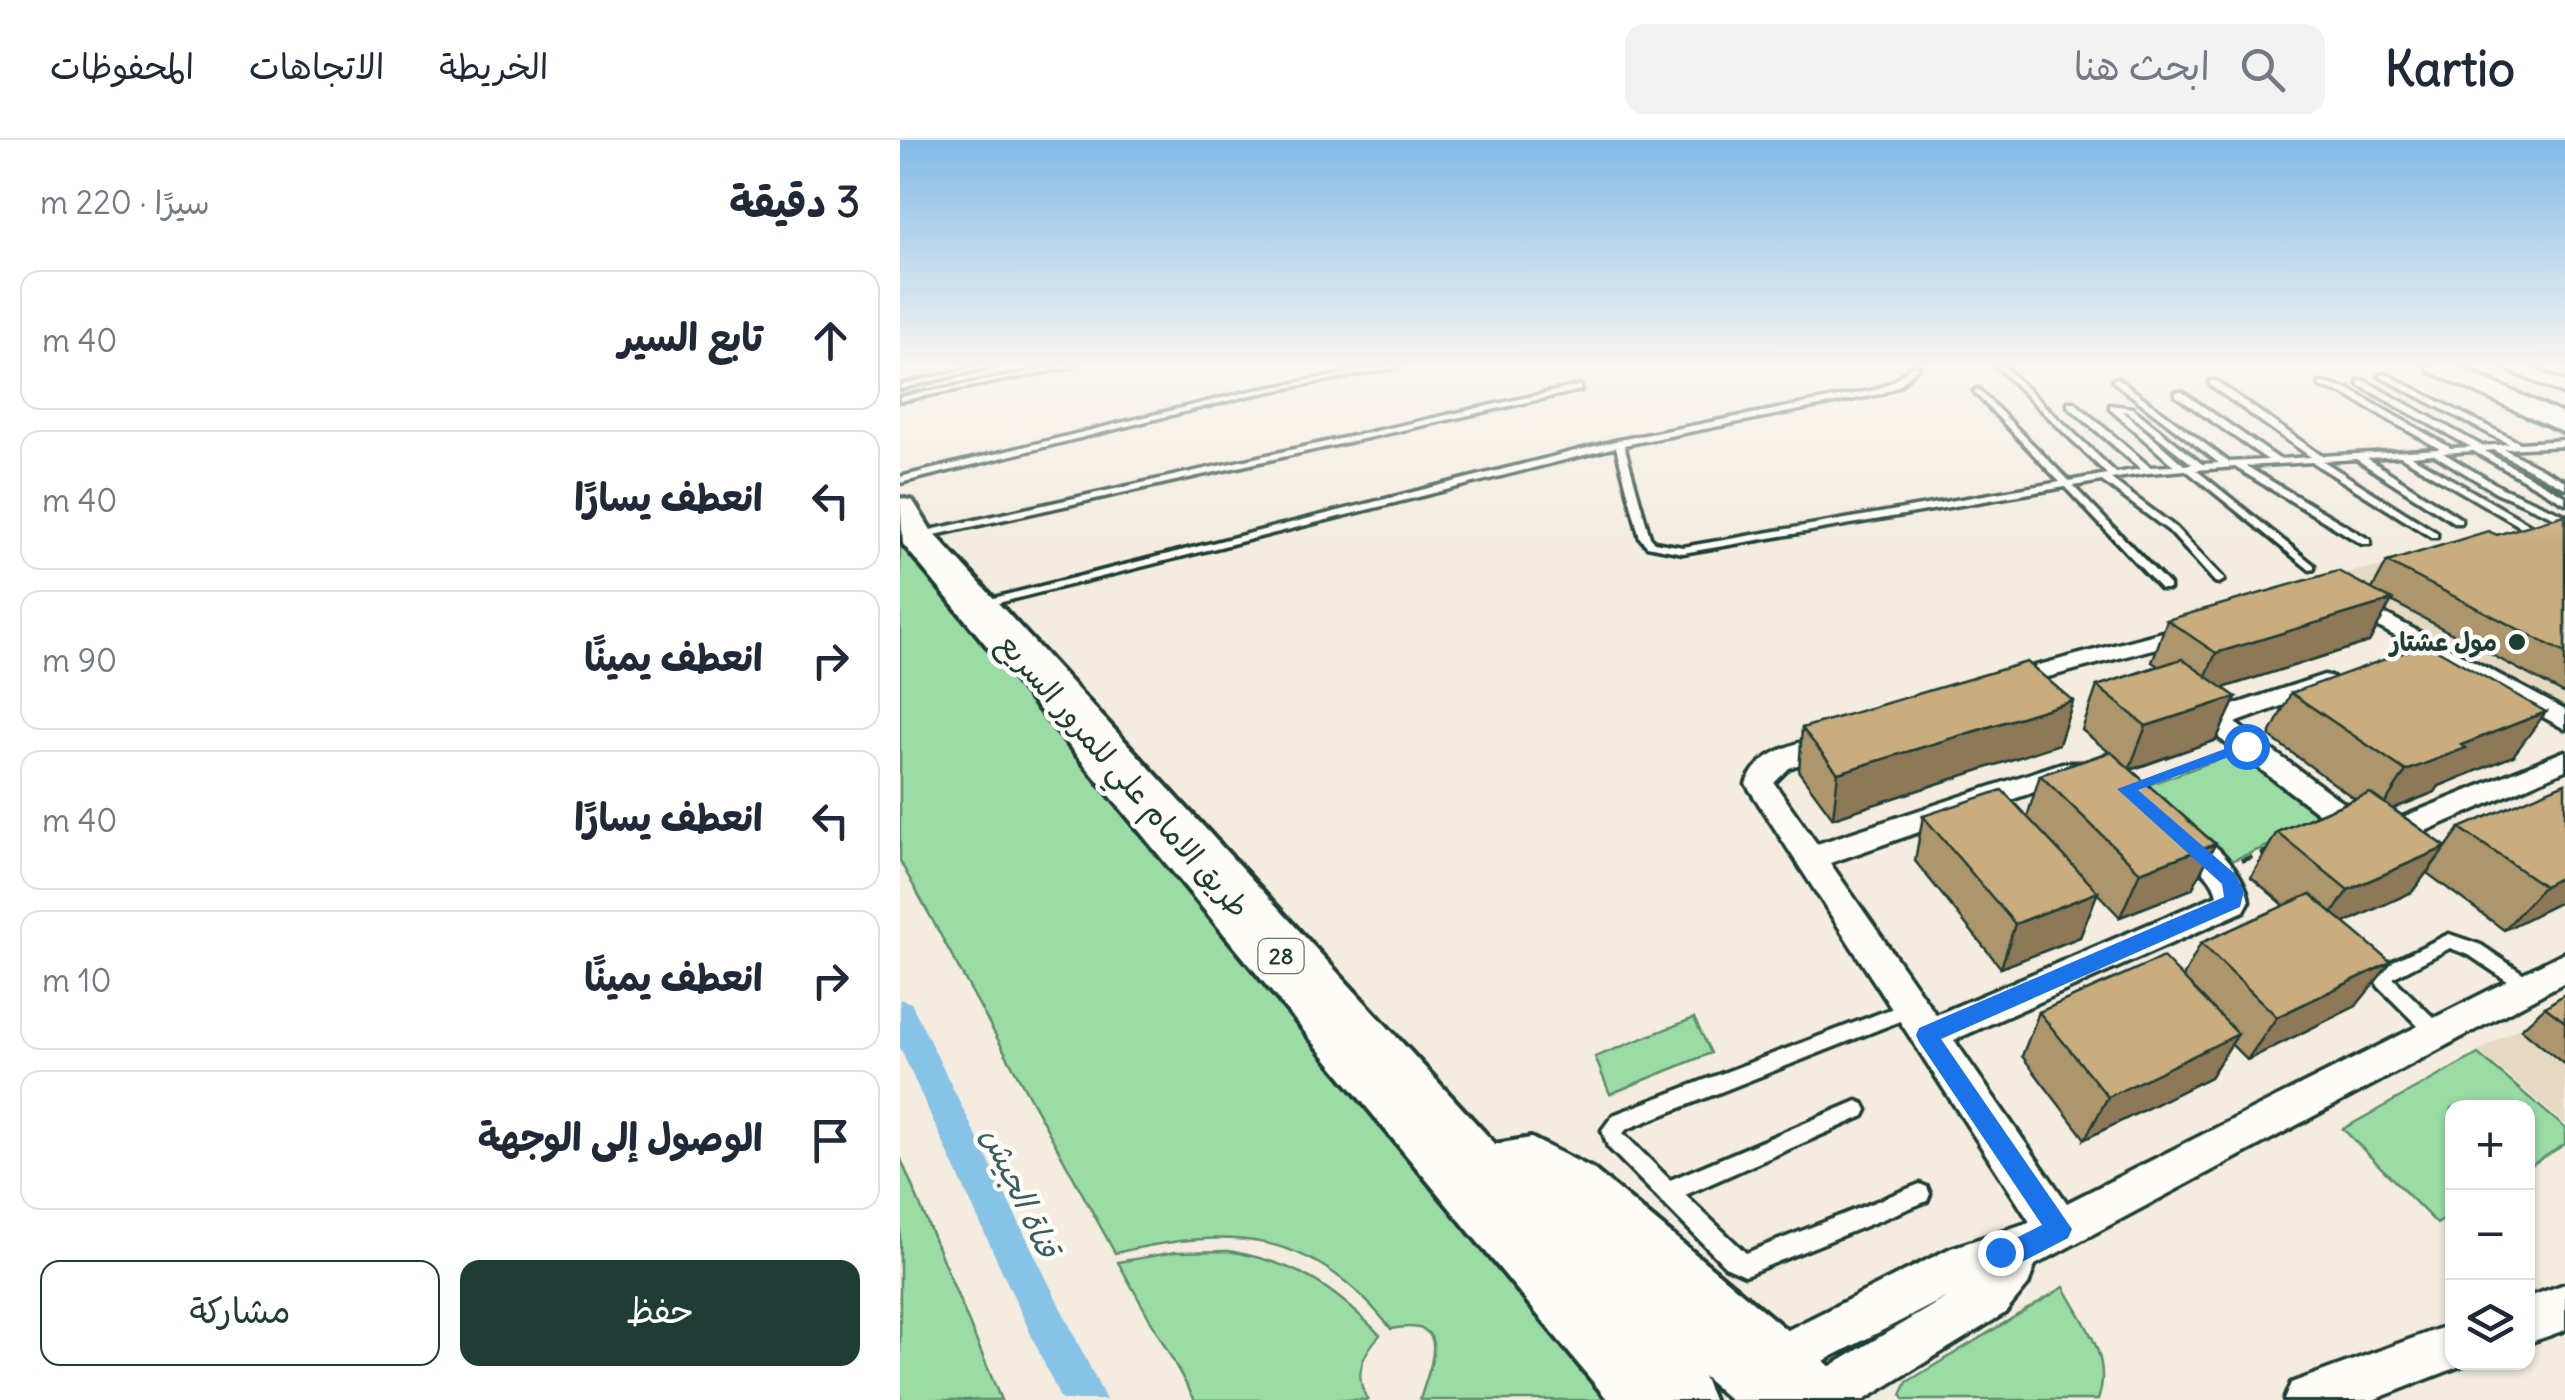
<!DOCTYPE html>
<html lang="ar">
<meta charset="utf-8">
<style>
:root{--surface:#fff;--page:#f2f2f3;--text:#1f2937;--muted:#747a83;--line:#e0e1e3;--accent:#1f3d34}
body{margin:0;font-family:Delius,"Playpen Sans Arabic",sans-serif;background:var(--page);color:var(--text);direction:rtl}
.controls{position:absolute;right:30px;bottom:30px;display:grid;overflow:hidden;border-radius:20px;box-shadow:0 2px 8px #0004}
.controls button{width:90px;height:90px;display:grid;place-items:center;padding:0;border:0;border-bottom:2px solid var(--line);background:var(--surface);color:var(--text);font:50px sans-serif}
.stop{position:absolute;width:30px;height:30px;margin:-22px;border:8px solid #1a73e8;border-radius:50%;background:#fff}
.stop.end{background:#1a73e8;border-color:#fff;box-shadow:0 2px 10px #0008}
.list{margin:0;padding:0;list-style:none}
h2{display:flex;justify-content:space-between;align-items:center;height:130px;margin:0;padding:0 40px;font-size:42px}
h2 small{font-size:32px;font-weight:400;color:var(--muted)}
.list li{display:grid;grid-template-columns:65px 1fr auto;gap:30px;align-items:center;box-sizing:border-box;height:140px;margin:0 20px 20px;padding:0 20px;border:2px solid var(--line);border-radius:20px}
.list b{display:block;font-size:38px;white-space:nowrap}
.list em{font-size:32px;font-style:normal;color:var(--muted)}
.actions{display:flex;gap:20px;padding:30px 40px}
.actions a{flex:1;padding:22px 0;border:2px solid var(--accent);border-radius:20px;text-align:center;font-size:35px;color:var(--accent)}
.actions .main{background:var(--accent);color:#fff}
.icon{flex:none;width:55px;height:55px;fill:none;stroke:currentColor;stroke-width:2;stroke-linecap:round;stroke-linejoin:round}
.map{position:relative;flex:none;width:1665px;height:1260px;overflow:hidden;direction:ltr}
header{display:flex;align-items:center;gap:60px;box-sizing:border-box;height:140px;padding:0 50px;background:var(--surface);border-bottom:2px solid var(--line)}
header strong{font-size:48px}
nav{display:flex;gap:55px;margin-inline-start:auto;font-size:35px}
.search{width:700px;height:90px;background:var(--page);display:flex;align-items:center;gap:25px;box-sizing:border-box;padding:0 35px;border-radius:20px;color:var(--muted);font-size:38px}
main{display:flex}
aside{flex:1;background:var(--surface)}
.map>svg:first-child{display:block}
.built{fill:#e6d9c2}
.green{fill:#9bdca5;stroke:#5d8c6c;stroke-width:2.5}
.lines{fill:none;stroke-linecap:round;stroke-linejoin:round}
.canal{fill:#87c3e7;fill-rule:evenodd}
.service-casing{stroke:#1f3d34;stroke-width:7}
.minor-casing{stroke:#1f3d34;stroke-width:7}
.tertiary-casing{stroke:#1f3d34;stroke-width:7}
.trunk-casing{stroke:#1f3d34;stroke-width:7}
.motorway-casing{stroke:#1f3d34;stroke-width:8}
.path-far1{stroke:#1f3d34;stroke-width:4;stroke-dasharray:10 8;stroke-linecap:butt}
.path{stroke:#1f3d34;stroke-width:5;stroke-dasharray:12 9;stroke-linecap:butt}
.service{fill:#fdfcf7;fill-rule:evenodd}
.minor{fill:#fdfcf7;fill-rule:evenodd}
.tertiary{fill:#fdfcf7;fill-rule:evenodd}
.trunk{fill:#fdfcf7;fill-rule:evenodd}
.motorway{fill:#fdfcf7;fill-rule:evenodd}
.wall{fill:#ad956c;stroke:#1f3d34;stroke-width:2.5}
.shaded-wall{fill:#8d7958;stroke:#1f3d34;stroke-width:2.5}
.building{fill:#c9ad7e;stroke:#1f3d34;stroke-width:2.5}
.route{fill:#1a73e8}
.poi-dot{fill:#1f3d34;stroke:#fdfcf7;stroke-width:4}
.labels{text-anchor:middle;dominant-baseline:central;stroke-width:9;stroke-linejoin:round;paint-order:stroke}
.shield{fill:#fdfcf7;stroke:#62766e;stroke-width:2.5}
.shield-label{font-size:22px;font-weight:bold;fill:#1f3d34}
.poi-label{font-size:25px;font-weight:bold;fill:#1f3d34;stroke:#fdfcf7;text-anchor:end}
.near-street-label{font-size:30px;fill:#1f3d34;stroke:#fdfcf7}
.near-water-label{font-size:32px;font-style:italic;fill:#395e61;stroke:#fdfcf7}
</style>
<header>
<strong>Kartio</strong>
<div class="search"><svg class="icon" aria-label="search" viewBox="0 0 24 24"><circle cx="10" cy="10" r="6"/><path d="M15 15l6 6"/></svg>ابحث هنا</div>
<nav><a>الخريطة</a><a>الاتجاهات</a><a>المحفوظات</a></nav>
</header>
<main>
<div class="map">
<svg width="1665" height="1260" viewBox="0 0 1665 1260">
<rect width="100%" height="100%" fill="#f3ecdf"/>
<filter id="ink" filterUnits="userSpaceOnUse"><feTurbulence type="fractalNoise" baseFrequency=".01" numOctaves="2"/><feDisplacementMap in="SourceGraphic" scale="20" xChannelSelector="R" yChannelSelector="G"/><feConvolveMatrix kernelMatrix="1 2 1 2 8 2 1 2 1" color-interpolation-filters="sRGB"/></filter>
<g filter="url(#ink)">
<g class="built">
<path d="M1665,402V570L1418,437L1523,420Z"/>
<path d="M1665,862V984L1578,911Z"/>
</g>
<g class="green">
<path d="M0,401L716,1260H520C529,1227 556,1176 491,1189C414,1089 329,1086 215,1113L0,721Z"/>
<path d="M1336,613L1426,682L1331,721L1245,646Z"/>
<path d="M794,878L811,913L710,954L695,917Z"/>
<path d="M1578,914L1665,988V1004L1628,1027V968H1552V1074L1537,1084L1443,989Z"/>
<path d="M0,1017L101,1260H0Z"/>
<path d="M329,1111C398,1124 431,1145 480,1195C462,1214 453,1237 468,1260H295L218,1122L275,1112Z"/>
<path d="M1164,1147C1184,1185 1213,1217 1198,1260H1005L1001,1255L1007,1242Z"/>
</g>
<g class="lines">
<path class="canal" d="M0,859L11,863L206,1260H161L0,908Z"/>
<g class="service-casing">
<g id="service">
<path d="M82,226H93L0,249V245Z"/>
<path d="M162,226H175L0,261V257Z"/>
<path d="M488,226H501L351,255L0,343V337L351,251Z"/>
<path d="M1011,226H1019L1000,245L980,254L724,305L750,397L754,402L783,407L1160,342L1075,253L1074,251L1078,249L1169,341L1207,334L1096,226H1103L1216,333L1241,329L1168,266V262H1174L1250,327L1274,326L1210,269V265L1232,268L1302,324L1319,323L1214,242L1213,240L1217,238L1329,322L1368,320L1276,256V252H1282L1379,319L1411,317L1310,245V241H1316L1422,316L1540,309L1444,254L1420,247V243H1423L1450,250L1551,308L1571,307L1459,245V241H1465L1582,306L1609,304L1479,236L1486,234L1620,303L1665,300V306L1604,309L1665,341V348L1593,310L1584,311L1665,356V363L1573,311L1543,313L1602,348L1665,375V382L1596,352L1533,314L1511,316L1641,391V395H1635L1500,316L1467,318L1561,379V383H1555L1456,319L1423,321L1537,393V397H1531L1412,322L1346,326L1470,400V404H1462L1335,327L1296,330L1414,425V429L1410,430L1286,330L1248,333L1211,339L1275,387L1323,438L1324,440L1319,443L1315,442L1269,391L1202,341L1173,346L1269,445V449H1261L1165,347L783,413L747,406L740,398L716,307L82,467L76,464L78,462L719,300L975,250L994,241ZM1222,271L1227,272L1292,324L1284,325Z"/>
<path d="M678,246H681V250L17,399L12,396L17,393Z"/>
<path d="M1549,794L1581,805L1633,840L1636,845L1633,850L1627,852L1621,850L1569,815L1550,808L1494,837V839L1543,887L1546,893L1543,899L1537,901L1531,899L1479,847L1476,842L1479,828Z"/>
<path d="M1009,862L1015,865L1018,870L1015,875L727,989L723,993L770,1040L950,964L957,961L964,964L967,970L964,976L785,1055L846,1113L1020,1044L1027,1047L1030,1054L1027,1061L845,1135L825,1126L708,1007L702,990L713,975Z"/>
</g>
</g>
<g class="minor-casing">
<g id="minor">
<path d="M1450,455L1665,570V589L1442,467L1439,462Z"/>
<path d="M1293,484L1304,491L1301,496L1103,549L1091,542L1094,537Z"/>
<path d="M1424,535L1433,537L1436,542L1433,547L1335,583L1467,680L1488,683L1665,611V630L1500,702L1490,705L1450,697L1319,598L1309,584L1315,571Z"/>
<path d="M935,593L944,596L948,602L944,608L889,628L874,643L917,704L1162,623H1182L1186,629L1182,635L930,723L1036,875L1317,755C1311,727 1278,719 1264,696L1269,688C1299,679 1347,732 1349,762L1344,771L1054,900L1167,1063L1665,812V842L1135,1125L1128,1145L1105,1173L964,1260H895L902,1243L1047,1157L873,1247L856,1240L849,1223L856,1206L1051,1108L1130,1082L846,644C859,609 902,602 935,593Z"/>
<path d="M1665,1144V1190L1628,1203V1157Z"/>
<path d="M1552,1184V1222L1568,1223L1473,1260H1384L1391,1243Z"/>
</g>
</g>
<g class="tertiary-casing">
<path id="tertiary" d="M1600,226H1624L1665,242V255Z"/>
</g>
<g class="trunk-casing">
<path id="trunk" d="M1526,226H1557L1665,275V293L1529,231Z"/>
</g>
<g class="motorway-casing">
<path id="motorway" d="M0,358L13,361L31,390L595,1004L631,998L693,1029L931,1227L944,1260H830L803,1236L813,1260H708L3,404Z"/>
</g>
<path class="path-far1" d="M1244,642L1320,615"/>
<path class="path" d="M1341,721L1370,710"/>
<use href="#service" class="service"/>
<use href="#minor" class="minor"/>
<use href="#tertiary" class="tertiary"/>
<use href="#trunk" class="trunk"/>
<use href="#motorway" class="motorway"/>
</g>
<g class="wall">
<path d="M1665,375V554L1491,461L1469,502L1323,548L1336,557L1316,600L1231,630L1315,704L1292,749L1220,777L1197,753L1180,797L1101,828L1015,721L1023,676L1127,677L1140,635L1209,612L1182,590L1197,546L1258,526L1252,522L1267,480L1472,449L1487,422L1597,395Z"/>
<path d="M1391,553L1613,616L1539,646L1535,652L1493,669L1546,707L1512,752L1444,783L1456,866L1347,920L1331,904L1310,937L1185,999L1122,916L1139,872L1283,837L1301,803L1385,766L1351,737L1377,692L1455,659L1369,596Z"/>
<path d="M1173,561L1159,604L933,678L899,632L902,588Z"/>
<path d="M1560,688L1665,760L1604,790L1527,733Z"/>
<path d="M1665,854V925L1621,889L1645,867Z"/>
</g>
<g class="shaded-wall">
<path d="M1492,460L1469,502L1297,556L1316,513Z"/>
<path d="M1336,557L1316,600L1229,630L1246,586Z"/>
<path d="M1173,561L1159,604L933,678L938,633Z"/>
<path d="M1646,572L1613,616L1539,646L1535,652L1477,675L1506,631L1561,605Z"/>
<path d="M1315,704L1292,749L1220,777L1240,732Z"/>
<path d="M1546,707L1512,752L1418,795L1448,750Z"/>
<path d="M1665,735V760L1604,790L1644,746Z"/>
<path d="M1198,752L1180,797L1101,828L1115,784Z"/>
<path d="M1491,822L1456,866L1347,920L1377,877Z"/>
<path d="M1338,894L1310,937L1185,999L1208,957Z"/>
</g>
<g class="building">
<path d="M1665,375V513L1487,422L1588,391L1597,395Z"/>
<path d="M1438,431L1492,460L1316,513L1267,480Z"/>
<path d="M1527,504L1646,572L1561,605L1566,608L1506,631L1391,553Z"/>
<path d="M1282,519L1336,557L1246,586L1197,546Z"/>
<path d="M1127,522L1173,561L938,633L902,588Z"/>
<path d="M1211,612L1315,704L1240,732L1140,635Z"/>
<path d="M1665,643V735L1644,746L1560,688Z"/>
<path d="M1102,650L1198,752L1115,784L1023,676Z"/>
<path d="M1470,653L1546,707L1448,750L1377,692Z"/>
<path d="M1410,754L1491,822L1377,877L1301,803Z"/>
<path d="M1263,817L1338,894L1208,957L1139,872Z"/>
<path d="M1665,854V882L1645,867Z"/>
</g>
</g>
<linearGradient id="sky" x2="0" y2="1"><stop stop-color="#81bae8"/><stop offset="0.56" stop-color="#faf6f1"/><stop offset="1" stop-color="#faf6f1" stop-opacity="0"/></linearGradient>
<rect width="1665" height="402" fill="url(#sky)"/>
<path class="route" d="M1346,601L1351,602V609L1238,650L1335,734L1344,751L1340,767L1041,899L1172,1089L1168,1098L1118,1124L1091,1121L1087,1112L1091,1102L1116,1098L1142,1085L1019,902L1016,895L1019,888L1324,757L1322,744L1217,649Z"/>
<circle class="poi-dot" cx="1617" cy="502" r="10"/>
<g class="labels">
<rect class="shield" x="358.5" y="799" width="45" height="34" rx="8"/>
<g class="shield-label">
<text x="381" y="816">28</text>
</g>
<g class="poi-label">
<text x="1597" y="502">مول عشتار</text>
</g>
<g class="near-street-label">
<text transform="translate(224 635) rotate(49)">طريق الامام علي للمرور السريع</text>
</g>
<g class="near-water-label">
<text transform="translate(121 1052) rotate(65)">قناة الجيش</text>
</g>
</g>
</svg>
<div class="controls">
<button>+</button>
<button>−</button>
<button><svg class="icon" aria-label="layers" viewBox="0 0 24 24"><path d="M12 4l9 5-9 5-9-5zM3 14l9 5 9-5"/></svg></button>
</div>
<div class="stop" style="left:1346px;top:606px"></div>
<div class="stop end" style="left:1100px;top:1112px"></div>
</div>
<aside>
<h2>3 دقيقة<small>سيرًا · 220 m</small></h2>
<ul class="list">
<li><svg class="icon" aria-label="ahead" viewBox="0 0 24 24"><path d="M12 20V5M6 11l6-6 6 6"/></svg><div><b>تابع السير</b></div><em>40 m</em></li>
<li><svg class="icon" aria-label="left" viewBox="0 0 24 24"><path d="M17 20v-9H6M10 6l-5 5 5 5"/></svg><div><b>انعطف يسارًا</b></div><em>40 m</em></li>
<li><svg class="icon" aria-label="right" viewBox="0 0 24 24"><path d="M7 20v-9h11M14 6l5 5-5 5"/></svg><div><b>انعطف يمينًا</b></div><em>90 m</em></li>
<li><svg class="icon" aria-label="left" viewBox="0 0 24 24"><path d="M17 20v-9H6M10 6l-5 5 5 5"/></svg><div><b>انعطف يسارًا</b></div><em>40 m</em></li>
<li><svg class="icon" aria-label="right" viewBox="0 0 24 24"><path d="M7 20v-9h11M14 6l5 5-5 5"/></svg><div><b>انعطف يمينًا</b></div><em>10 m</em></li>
<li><svg class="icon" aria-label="arrive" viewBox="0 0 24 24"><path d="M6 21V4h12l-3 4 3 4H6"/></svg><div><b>الوصول إلى الوجهة</b></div></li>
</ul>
<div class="actions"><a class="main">حفظ</a><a>مشاركة</a></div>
</aside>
</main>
